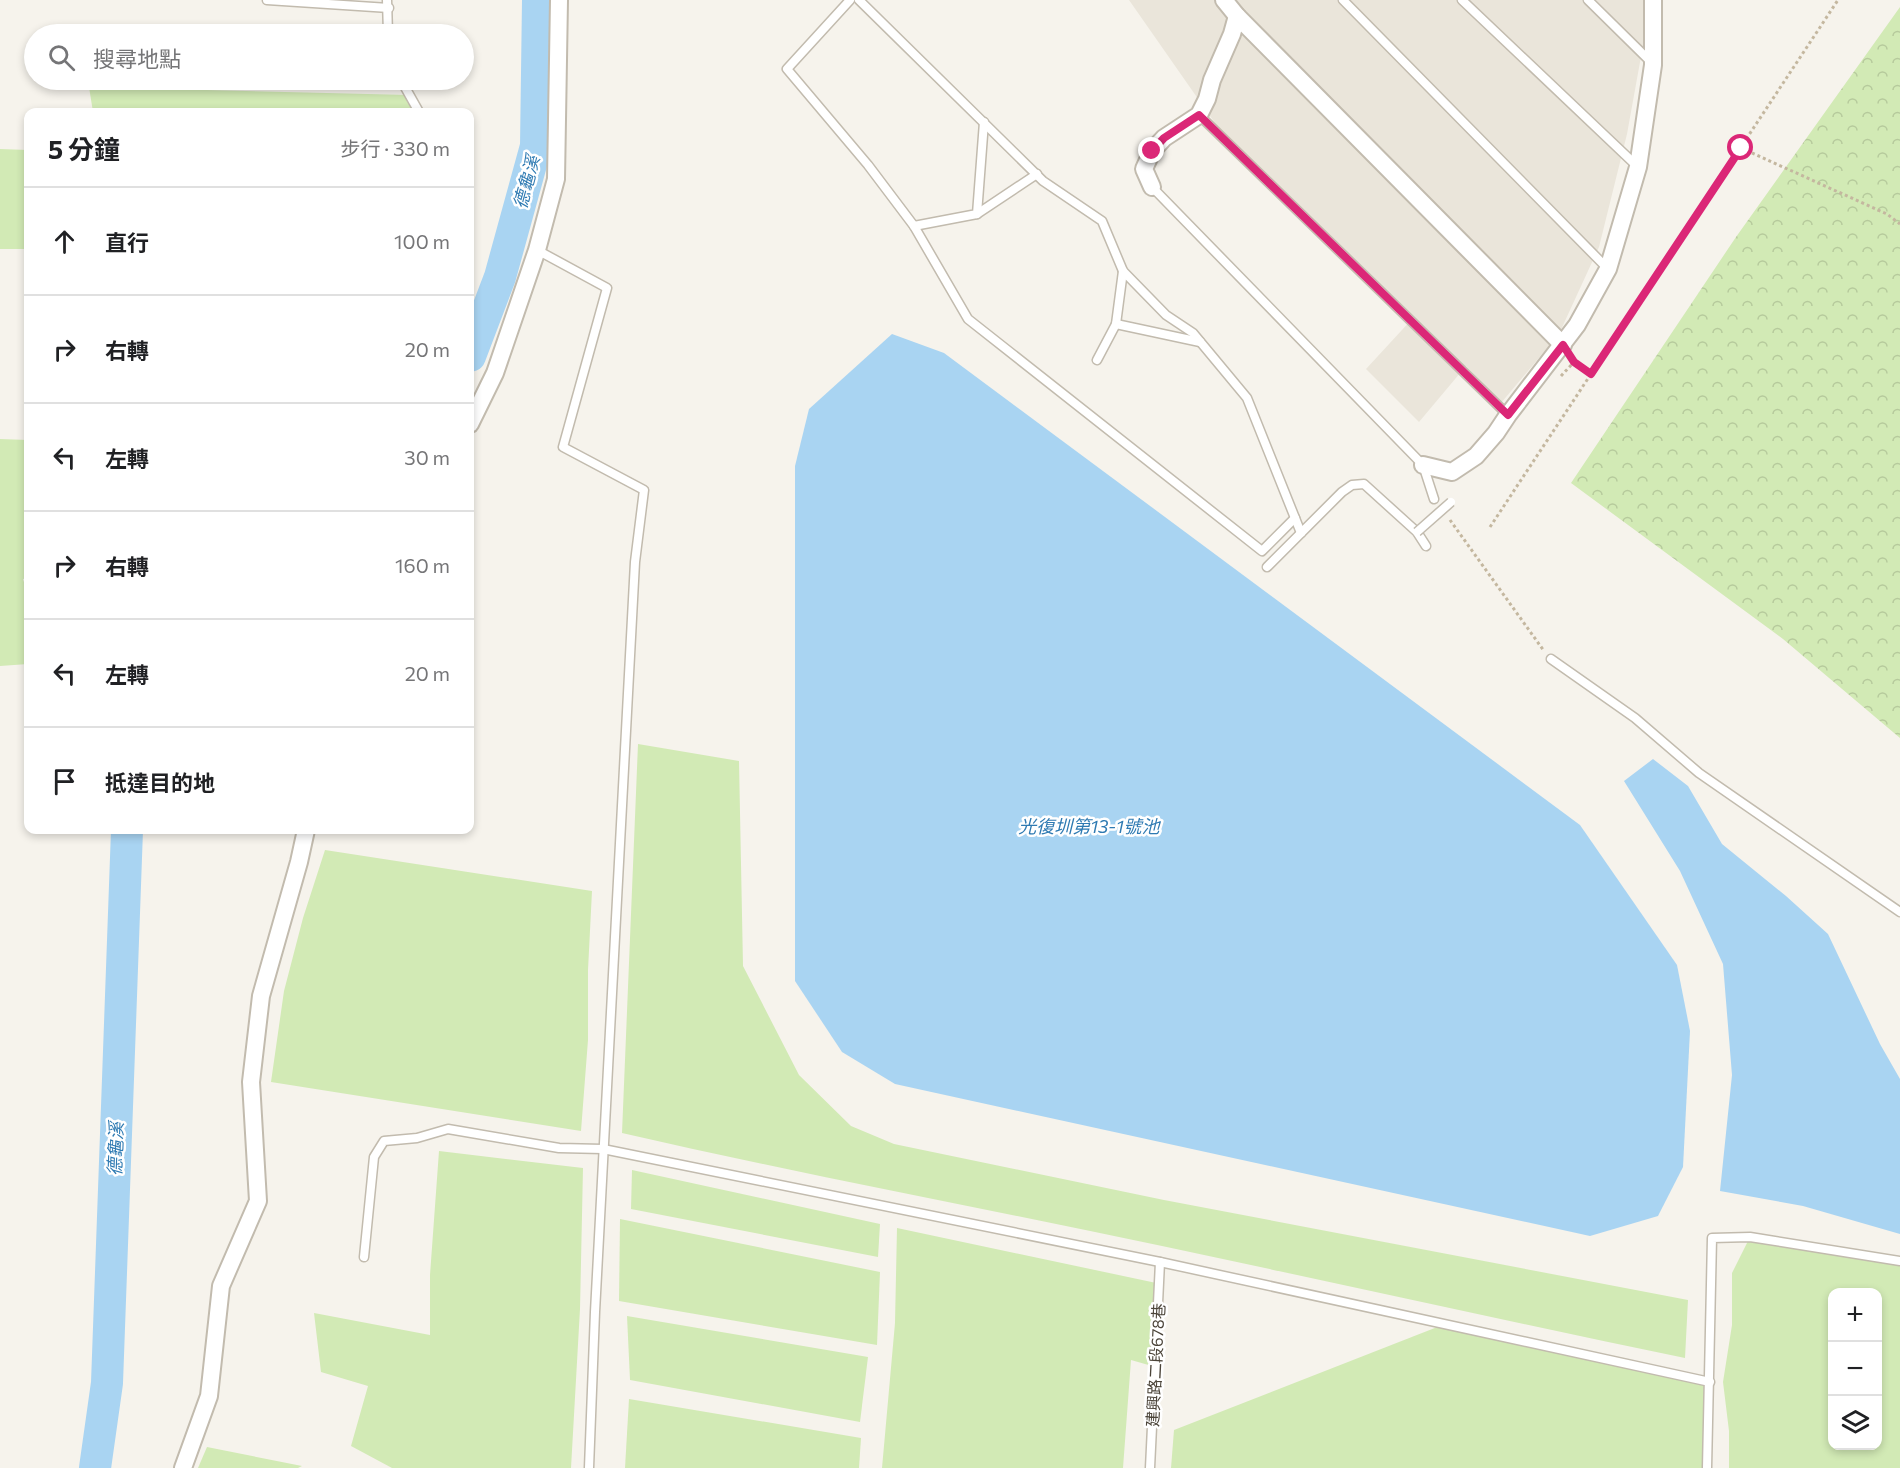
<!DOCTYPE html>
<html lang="zh-TW">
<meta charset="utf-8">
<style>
:root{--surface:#fff;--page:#f6f6f6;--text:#202124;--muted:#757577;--line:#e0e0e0}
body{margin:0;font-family:Commissioner,"Noto Sans TC",sans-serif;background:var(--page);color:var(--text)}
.controls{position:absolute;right:18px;bottom:18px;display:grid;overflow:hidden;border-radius:12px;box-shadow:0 3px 9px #0003}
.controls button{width:54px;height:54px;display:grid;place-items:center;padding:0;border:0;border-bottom:2px solid var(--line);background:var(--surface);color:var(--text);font:30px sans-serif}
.stop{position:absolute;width:18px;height:18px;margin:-14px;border:4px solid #db2777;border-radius:50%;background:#fff}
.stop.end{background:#db2777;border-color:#fff;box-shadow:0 2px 6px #0008}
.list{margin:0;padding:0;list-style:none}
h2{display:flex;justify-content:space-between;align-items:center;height:78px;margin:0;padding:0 24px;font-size:26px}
h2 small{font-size:20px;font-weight:400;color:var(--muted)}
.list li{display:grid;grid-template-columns:39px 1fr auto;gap:18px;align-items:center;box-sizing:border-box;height:108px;padding:0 24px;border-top:2px solid var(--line)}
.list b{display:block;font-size:22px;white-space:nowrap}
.list em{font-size:20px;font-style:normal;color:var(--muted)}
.icon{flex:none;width:33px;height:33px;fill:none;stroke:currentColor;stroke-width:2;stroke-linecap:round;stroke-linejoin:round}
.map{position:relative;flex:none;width:1900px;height:1468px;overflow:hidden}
.search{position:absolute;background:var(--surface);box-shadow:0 3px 9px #0003;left:24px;top:24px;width:450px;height:66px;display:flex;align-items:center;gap:15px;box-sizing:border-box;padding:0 21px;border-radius:33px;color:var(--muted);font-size:22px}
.panel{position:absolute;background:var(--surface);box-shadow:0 3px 9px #0003;left:24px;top:108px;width:450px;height:726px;border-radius:12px}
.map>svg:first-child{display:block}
.residential{fill:#eae5da}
.forest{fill:url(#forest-crowns)}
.green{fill:#d2eab5;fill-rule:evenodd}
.water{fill:#a9d4f2}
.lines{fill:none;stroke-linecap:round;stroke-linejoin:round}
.river{stroke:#a9d4f2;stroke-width:32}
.service-casing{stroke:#c2bbae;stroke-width:11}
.minor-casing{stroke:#c2bbae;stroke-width:20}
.path{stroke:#c4b79f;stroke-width:3;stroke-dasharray:3 3;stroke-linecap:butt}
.service{stroke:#fff;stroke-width:8}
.minor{stroke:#fff;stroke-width:16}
.service-bridge-casing{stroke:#c2bbae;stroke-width:11;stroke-linecap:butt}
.service-bridge{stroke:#fff;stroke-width:8}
.route{stroke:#db2777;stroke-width:8}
.labels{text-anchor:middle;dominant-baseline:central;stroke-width:5;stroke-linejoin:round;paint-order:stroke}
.street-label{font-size:16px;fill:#4b4439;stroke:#fff}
.water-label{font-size:18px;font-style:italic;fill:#2e7ab2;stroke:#fff}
</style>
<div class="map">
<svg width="1900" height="1468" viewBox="0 0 1900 1468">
<defs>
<pattern id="forest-crowns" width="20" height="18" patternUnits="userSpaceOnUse" patternTransform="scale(1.5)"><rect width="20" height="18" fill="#d2eab5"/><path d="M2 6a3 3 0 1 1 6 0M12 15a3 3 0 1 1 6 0" fill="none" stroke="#b6ca9c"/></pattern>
</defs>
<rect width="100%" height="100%" fill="#f6f3ec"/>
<path class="residential" d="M1129,0H1646L1644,40L1627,134L1599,247L1559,334L1501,403L1466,366L1419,422L1366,369L1413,318L1217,126Z"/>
<path class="forest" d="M1900,7V738L1783,639L1571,483L1736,237Z"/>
<g class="green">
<path d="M89,87L409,95L419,112H93Z"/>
<path d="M0,149L28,150V249H0Z"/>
<path d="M0,439L28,440V578L23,579L28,595V664L0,666Z"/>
<path d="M638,744L739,761L743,966L799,1075L851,1126L894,1144L1164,1200L1688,1300L1685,1358C1511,1322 1336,1283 1162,1246C982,1208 801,1174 622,1133Z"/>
<path d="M325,850L592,891L588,970V1040L581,1131L271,1082L284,991L303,918Z"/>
<path d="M439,1151L583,1168L580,1309L571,1468H392L351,1446L368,1386L321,1372L314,1313L430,1335V1275Z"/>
<path d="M632,1170L880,1224L878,1257L631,1209Z"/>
<path d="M620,1219L880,1272L877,1345L619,1301Z"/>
<path d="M897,1228L1161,1284L1159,1368L1131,1360L1123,1468H882L895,1323Z"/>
<path d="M1750,1237L1900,1261V1468H1729V1431L1723,1382L1732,1325V1273ZM1832,1292H1878V1446H1832Z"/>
<path d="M627,1316L868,1357L860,1422L630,1380Z"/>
<path d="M1445,1324L1710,1382L1704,1468H1171L1174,1430Z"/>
<path d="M629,1399L861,1438L859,1468H625Z"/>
<path d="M207,1447L302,1466L298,1468H198Z"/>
</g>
<g class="water">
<path d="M892,334L944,353L1580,825L1677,965L1690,1031L1683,1167L1658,1216L1590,1236L895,1084L842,1052L795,981V466L809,409Z"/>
<path d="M1653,759L1688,786L1722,844L1786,896L1828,934L1880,1044L1900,1079V1234L1803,1206L1720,1191L1732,1075L1723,964L1680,871L1624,781Z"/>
</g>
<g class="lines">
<g class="river">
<path d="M470,356L500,277L536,146L538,0"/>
<path d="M95,1468L107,1383L127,830"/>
</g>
<g class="service-casing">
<g id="service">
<path d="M267,0L389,8"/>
<path d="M387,0L388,34"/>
<path d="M850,0L787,69L868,165L914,226L968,319L1262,551L1295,518"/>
<path d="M859,0L1043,181L1102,221L1123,271L1166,315L1193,333L1247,398L1301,533"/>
<path d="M1343,0L1608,269"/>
<path d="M1462,0L1638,167"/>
<path d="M1588,0L1653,64"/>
<path d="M401,80L419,112"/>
<path d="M1199,115L1508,415"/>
<path d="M1152,187L1423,465L1434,499"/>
<path d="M977,214L1037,174"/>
<path d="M914,226L977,214L984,122"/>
<path d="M537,250L607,288L563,447L644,490L635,562L595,1312L589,1468"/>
<path d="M1116,324L1200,342"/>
<path d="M1097,360L1116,324L1123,271"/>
<path d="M1267,567L1342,492L1352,485L1364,484L1417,532L1426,546"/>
<path d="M1551,659L1635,718L1699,773L1900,912"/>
<path d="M364,1257L374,1157L384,1141L417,1138L448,1129L559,1148L603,1149L1160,1262L1710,1382"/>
<path d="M1150,1468L1160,1262"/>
<path d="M1707,1468L1712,1238L1750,1237L1900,1261"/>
</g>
</g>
<g class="minor-casing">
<g id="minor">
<path d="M1224,0L1237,16L1563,345"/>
<path d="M1152,187L1144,169L1152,151L1164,138L1199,115L1207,99L1212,80L1232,34L1237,16"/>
<path d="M470,424L495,373L537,250L556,179L559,0"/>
<path d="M1423,465L1452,472L1476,456L1496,433L1508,415L1577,325L1608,269L1638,167L1653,65V0"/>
<path d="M183,1468L209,1396L221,1286L258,1201L251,1082L261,996L299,862L306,830"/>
</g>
</g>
<g class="path">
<path d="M1741,148L1887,214L1900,224"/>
<path d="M1572,359L1591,374L1838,0"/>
<path d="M1561,376L1574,362"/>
<path d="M1450,520L1544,651"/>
<path d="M1490,527L1591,374"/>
</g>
<use href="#service" class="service"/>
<use href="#minor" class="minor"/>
<g class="service-bridge-casing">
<path id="service-bridge" d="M1417,532L1451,502"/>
</g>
<use href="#service-bridge" class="service-bridge"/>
</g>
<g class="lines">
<path class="route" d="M1152,151L1164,138L1199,115L1508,415L1563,345L1574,362L1591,374L1741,148"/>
</g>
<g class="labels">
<g class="street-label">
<text transform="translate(1155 1365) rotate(-87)">建興路二段678巷</text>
</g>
<g class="water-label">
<text transform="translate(526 182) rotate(-75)">德龜溪</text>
<text x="1089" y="826">光復圳第13-1號池</text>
<text transform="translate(115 1149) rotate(-88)">德龜溪</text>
</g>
</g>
</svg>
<div class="controls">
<button>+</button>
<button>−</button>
<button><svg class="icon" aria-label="layers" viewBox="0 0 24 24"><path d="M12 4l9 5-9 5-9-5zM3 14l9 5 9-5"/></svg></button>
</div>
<div class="stop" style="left:1741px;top:148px"></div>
<div class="stop end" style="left:1152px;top:151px"></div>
<div class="search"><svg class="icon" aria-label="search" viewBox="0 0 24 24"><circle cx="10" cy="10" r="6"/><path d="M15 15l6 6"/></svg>搜尋地點</div>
<section class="panel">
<h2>5 分鐘<small>步行 · 330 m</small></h2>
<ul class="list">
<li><svg class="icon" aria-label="ahead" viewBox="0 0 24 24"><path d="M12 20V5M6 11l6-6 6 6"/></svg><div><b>直行</b></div><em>100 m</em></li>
<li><svg class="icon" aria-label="right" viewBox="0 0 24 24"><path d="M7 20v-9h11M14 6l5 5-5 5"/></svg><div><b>右轉</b></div><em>20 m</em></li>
<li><svg class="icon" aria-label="left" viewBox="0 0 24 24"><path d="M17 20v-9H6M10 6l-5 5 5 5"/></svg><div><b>左轉</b></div><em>30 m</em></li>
<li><svg class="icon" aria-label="right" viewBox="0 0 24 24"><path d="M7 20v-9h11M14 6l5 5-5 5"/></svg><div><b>右轉</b></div><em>160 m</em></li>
<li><svg class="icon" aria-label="left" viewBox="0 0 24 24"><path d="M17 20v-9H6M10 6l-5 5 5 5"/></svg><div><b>左轉</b></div><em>20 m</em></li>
<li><svg class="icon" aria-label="arrive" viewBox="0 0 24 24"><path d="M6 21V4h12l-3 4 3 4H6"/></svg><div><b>抵達目的地</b></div></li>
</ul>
</section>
</div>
